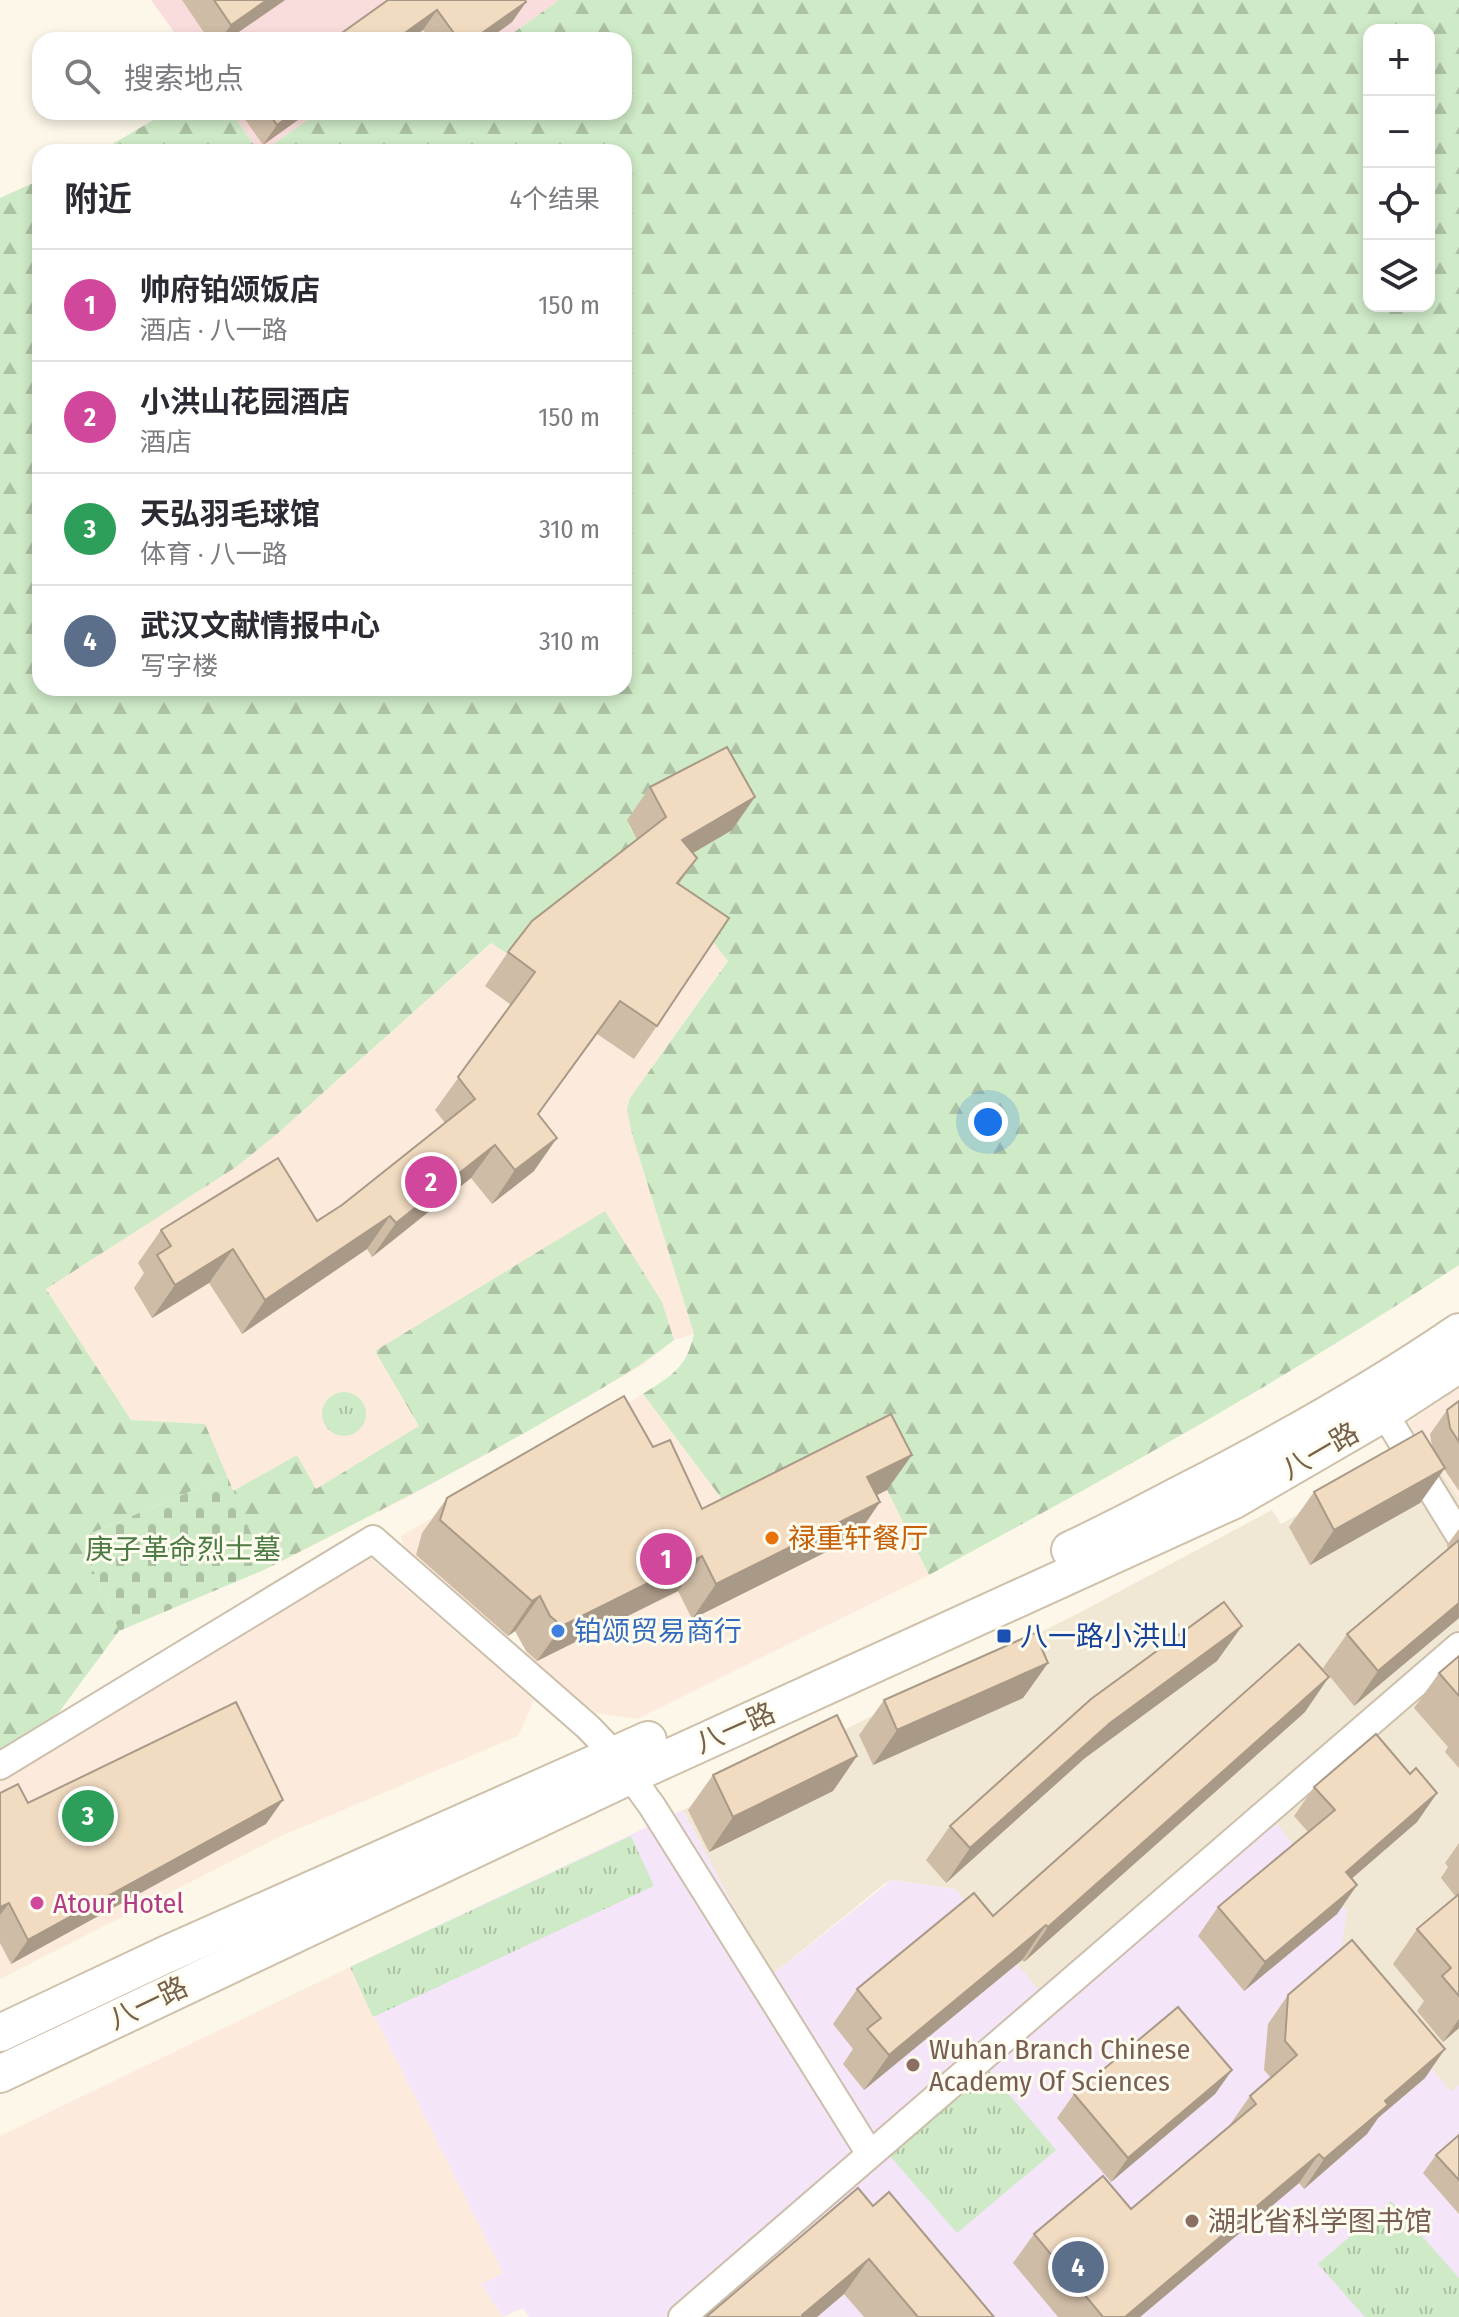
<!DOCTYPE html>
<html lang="zh">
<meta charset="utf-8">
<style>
:root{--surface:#fff;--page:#f7f7f7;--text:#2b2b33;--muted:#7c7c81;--line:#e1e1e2;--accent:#7d5540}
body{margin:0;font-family:"Fira Sans Condensed","Noto Sans SC",sans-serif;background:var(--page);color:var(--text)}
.controls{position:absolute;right:24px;top:24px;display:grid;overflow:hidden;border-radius:16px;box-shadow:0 4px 12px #0003}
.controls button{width:72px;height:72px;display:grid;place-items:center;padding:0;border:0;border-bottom:2px solid var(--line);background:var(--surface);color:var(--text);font:40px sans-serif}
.you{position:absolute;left:988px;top:1122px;width:28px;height:28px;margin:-20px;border:6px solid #fff;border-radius:50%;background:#1a73e8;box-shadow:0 0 0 12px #1a73e833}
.badge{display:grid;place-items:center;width:52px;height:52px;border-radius:50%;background:var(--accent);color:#fff;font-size:26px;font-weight:700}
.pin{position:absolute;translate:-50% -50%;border:4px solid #fff;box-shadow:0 2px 8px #0006}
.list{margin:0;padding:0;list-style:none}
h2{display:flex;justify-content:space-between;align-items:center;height:104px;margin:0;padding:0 32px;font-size:34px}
h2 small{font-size:26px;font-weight:400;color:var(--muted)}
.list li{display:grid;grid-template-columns:52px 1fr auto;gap:24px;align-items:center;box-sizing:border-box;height:112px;padding:0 32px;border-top:2px solid var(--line)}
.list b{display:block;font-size:30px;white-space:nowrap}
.list p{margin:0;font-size:26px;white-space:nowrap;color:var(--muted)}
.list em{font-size:26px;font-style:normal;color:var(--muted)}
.icon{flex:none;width:44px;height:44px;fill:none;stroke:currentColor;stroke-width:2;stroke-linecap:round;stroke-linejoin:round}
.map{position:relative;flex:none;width:1459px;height:2317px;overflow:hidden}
.search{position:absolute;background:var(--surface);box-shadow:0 4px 12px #0003;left:32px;top:32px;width:600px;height:88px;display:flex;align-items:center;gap:20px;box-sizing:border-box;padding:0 28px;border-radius:24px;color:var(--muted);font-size:30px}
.panel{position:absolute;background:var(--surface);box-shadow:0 4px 12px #0003;left:32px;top:144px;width:600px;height:552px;border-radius:24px}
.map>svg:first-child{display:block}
.residential{fill:#f0e8d4}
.commercial{fill:#fcebdc}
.education{fill:#f4e5f8}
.medical{fill:#f9dddc}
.grass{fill:url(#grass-tufts)}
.forest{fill:url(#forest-firs);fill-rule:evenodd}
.cemetery{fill:url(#cemetery-stones)}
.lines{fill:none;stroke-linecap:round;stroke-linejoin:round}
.minor-casing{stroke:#ccbfab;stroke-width:30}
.secondary-casing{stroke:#cfc0aa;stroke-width:40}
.minor{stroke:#fff;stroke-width:26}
.secondary{stroke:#fff;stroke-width:36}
.wall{fill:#cfbca6}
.shaded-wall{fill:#a99987}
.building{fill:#f1dbc1;stroke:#a99987;stroke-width:2}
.food-dot{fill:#e8710a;stroke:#fefbef;stroke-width:3}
.shop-dot{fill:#3f7fe0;stroke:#fefbef;stroke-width:3}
.transit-dot{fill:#1a4fb4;stroke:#fefbef;stroke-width:3}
.hotel-dot{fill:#d1479c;stroke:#fefbef;stroke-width:3}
.education-dot{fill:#8d6e63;stroke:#fefbef;stroke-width:3}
.labels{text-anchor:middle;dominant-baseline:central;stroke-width:6;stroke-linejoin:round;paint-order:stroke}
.street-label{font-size:28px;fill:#76624c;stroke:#fefbef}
.food-label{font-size:28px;fill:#c56008;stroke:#fefbef;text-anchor:start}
.park-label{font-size:28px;fill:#4c7b44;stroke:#fefbef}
.shop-label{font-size:28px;fill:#366cbe;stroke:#fefbef;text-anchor:start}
.transit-label{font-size:28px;fill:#164399;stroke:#fefbef;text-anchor:start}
.hotel-label{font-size:28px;fill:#b23c85;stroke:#fefbef;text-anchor:start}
.education-label{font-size:28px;fill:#785e54;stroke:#fefbef;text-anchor:start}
</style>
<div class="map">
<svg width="1459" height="2317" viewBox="0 0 1459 2317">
<defs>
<pattern id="grass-tufts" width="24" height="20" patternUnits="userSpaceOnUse" patternTransform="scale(2)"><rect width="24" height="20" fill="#cfeac7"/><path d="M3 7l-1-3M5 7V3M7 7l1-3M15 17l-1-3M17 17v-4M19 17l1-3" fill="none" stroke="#adc1a4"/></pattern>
<pattern id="forest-firs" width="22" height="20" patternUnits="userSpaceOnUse" patternTransform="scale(2)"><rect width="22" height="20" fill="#cfeac7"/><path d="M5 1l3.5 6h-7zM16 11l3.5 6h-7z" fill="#adc1a4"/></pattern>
<pattern id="cemetery-stones" width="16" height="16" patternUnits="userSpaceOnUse" patternTransform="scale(2)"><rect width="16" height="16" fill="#cfeac7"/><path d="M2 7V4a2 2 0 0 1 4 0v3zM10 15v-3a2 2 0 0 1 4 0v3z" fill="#adc1a4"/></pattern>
</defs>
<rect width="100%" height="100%" fill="#fcf7e8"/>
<path class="residential" d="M1422,1444L1459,1498V2085L1451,2092L1340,1957L1259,1802L1038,1990L955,1889L892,1880L884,1884L773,1974L762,1961L683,1810L1077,1614L1272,1510L1281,1524Z"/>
<g class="commercial">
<path d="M659,874L728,960L630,1098L632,1134L694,1334L674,1340L641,1366L501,1446L410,1496L266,1569L205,1424L131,1420L46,1289L236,1167L277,1134L492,943Z"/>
<path d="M1459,1388V1498L1408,1423Z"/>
<path d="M643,1394L734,1515L867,1449L929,1575L637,1719L595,1713L532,1664L516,1631L504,1638L407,1555L401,1536Z"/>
<path d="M368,1556L534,1700L518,1736L279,1837L0,1979V1780L193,1659Z"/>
<path d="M350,1967L503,2273L481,2284L503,2317H0V2136Z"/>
</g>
<path class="education" d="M1259,1802L1347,1911L1340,1957L1451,2092L1459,2085V2317H529L523,2308L503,2317L481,2284L503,2273L350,1967L683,1810L762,1961L773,1974L892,1880L955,1889L1038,1989Z"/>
<g class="medical">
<path d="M151,0H559L503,40H180Z"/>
<path d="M231,112H319L262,152H259Z"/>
</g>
<g class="grass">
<circle cx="344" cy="1414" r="22"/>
<path d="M631,1836L654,1886L373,2017L350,1967Z"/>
<path d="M989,2071L1056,2150L957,2233L890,2156Z"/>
<path d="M1391,2201L1459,2278V2317H1365L1318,2264Z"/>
</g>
<g class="forest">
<path d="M559,0H1459V1265C1288,1378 1109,1477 929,1575L867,1449L734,1515L643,1394C672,1375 686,1369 694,1334L632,1134L627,1109L630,1098L728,961L659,873L627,821L642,851L508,954L491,943L277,1134L236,1167L46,1289L131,1420L205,1424L227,1476L80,1538L119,1631L57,1715L0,1752V198L40,180V688H624V152H262L319,112H624V40H503ZM1369,30H1429V306H1369Z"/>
<path d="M167,112H231L259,152H99Z"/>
<path d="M605,1211L662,1302L674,1340C631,1374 582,1399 535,1427C446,1477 356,1523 266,1569L233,1491L297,1455L316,1489L419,1426L375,1351Z"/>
</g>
<path class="cemetery" d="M227,1476L266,1569L119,1631L80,1538Z"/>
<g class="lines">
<g class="minor-casing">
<g id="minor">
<path d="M1384,1413L1459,1535"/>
<path d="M0,1766L373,1539L588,1727L615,1755L652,1806L870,2154"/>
<path d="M682,2317L1459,1646"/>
</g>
</g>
<g class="secondary-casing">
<g id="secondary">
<path d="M1070,1550C1107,1533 1143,1514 1179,1495C1275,1446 1370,1393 1459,1332"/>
<path d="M0,2033L165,1955L648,1740"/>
<path d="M0,2074L631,1775L1234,1500L1384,1413L1459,1364"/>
</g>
</g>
<use href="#minor" class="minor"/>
<use href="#secondary" class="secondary"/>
</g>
<g class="wall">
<path d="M182,0H285L227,40H209Z"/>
<path d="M388,0L526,2L512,22L487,40H431L423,30L409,40H332Z"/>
<path d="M240,112H309L263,145Z"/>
<path d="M650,787L732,830L693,853L697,858L679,884L657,1026L634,1059L597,1034L538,1114L534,1171L492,1204L471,1178L372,1257L367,1249L242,1334L209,1283L152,1318L134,1288L144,1273L138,1263L161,1230L317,1221L342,1205L445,1123L435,1110L511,1005L485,986L508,952L637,840L627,820Z"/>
<path d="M1459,1401V1491L1444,1469L1420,1503L1310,1565L1289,1527L1314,1492L1432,1446L1430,1434L1447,1410Z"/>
<path d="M653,1447L702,1509L887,1490L877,1495L880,1502L856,1537L692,1619L678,1591L537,1661L526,1651L515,1631L508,1636L416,1555L422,1533L447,1498Z"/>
<path d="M1459,1529V1618L1354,1706L1323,1668L1347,1634L1448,1550L1447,1545Z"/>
<path d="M1242,1626L1217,1661L1085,1758L946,1883L926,1860L950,1826Z"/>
<path d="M1459,1656V1768L1445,1752L1448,1747L1414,1708L1439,1673Z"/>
<path d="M1048,1663L1023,1698L873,1765L859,1735L884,1700Z"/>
<path d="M1305,1712L1024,1962L1022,1960L864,2090L843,2064L853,2049L833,2024L857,1989L993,1916Z"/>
<path d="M857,1756L833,1791L709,1852L688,1810L713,1775Z"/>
<path d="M1410,1774L1437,1793L1417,1822L1352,1878L1357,1885L1337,1914L1244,1991L1198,1936L1218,1907L1308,1832L1294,1816L1314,1787Z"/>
<path d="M0,1793L28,1803L266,1824L11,1964L0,1943Z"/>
<path d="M1459,1843V2028L1443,2042L1417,2011L1424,2001L1393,1964L1417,1929L1456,1897L1441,1878L1448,1867L1445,1863Z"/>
<path d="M1288,1995L1425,2078L1378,2118L1367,2134L1304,2189L1299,2183L1140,2317H1058L1013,2263L1034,2234L1131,2209L1229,2126L1250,2096L1271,2078L1264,2070L1268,2024Z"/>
<path d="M1232,2070L1215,2094L1111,2182L1057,2118L1074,2094Z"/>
<path d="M1459,2135V2214L1423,2173L1436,2155Z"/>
<path d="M873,2206L994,2317H864L844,2294L817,2317H706Z"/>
</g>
<g class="shaded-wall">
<path d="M267,0H285L227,40H220L231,25Z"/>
<path d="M526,2L512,22L487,40H472Z"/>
<path d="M437,10L423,30L409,40H395Z"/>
<path d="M295,112H309L263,145L277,125Z"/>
<path d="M755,797L732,830L659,873L682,840Z"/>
<path d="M620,1001L597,1034L514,1147L538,1114Z"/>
<path d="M557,1138L534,1171L492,1204L515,1170Z"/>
<path d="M495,1145L471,1178L372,1257L396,1223Z"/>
<path d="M390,1216L367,1249L242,1334L265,1300Z"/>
<path d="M233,1249L209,1283L152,1318L175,1285Z"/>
<path d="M912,1455L887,1490L843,1512L867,1477Z"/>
<path d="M1445,1468L1420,1503L1310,1565L1334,1530Z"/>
<path d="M880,1502L856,1537L692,1619L716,1584Z"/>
<path d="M702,1556L678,1591L537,1661L562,1626Z"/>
<path d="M540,1596L515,1631L508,1636L532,1601Z"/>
<path d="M1459,1603V1618L1354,1706L1378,1671Z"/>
<path d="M1242,1626L1217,1661L1085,1758L946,1883L970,1848L1110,1723Z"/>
<path d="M1048,1663L1023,1698L873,1765L897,1730Z"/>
<path d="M1329,1677L1305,1712L1024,1962L1048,1927Z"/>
<path d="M857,1756L833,1791L709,1852L733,1817Z"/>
<path d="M1437,1793L1417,1822L1326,1901L1346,1872Z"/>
<path d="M283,1800L266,1824L11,1964L28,1940Z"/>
<path d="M1357,1885L1337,1914L1244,1991L1265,1962Z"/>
<path d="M9,1903L0,1915V1907Z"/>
<path d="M1046,1925L1022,1960L864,2090L889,2055Z"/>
<path d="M1459,2019V2028L1443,2042Z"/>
<path d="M1445,2049L1425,2078L1378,2118L1367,2134L1304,2189L1324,2159L1385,2101Z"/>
<path d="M1232,2070L1215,2094L1111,2182L1128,2158Z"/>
<path d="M1319,2154L1299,2183L1140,2317H1125Z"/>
<path d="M869,2259L844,2294L817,2317H800Z"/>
</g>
<g class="building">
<path d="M214,0H267L231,25Z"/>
<path d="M388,0H525L526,2L472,40H459L437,10L395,40H332Z"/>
<path d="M268,112H295L277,125Z"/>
<path d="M727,747L755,797L682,840L697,858L677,883L729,918L657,1026L620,1001L538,1114L557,1138L515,1170L495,1145L396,1223L390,1216L265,1300L233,1249L175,1285L157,1255L171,1246L161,1230L278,1158L317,1221L342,1205L475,1099L458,1077L535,972L508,952L532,921L666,817L650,787Z"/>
<path d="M624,1396L653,1447L670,1440L702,1509L891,1414L912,1455L867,1477L880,1502L716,1584L702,1556L562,1626L550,1616L540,1596L532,1601L440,1520L447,1498Z"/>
<path d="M1459,1401V1442L1450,1428L1447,1410Z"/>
<path d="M1422,1431L1445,1468L1334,1530L1314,1492Z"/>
<path d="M1459,1540V1603L1378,1671L1347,1634Z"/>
<path d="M1224,1602L1242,1626L1110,1723L970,1848L950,1826L1091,1699Z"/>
<path d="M1035,1633L1048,1663L897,1730L884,1700Z"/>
<path d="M1299,1644L1329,1677L1048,1927L1046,1925L889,2055L867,2029L881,2018L857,1989L974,1893L993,1916Z"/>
<path d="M1459,1656V1696L1439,1673Z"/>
<path d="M236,1702L283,1800L28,1940L9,1903L0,1907V1793L18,1784L28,1803Z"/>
<path d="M837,1715L857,1756L733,1817L713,1775Z"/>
<path d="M1376,1734L1410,1774L1416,1768L1437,1793L1346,1872L1357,1885L1265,1962L1218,1907L1335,1810L1314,1787Z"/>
<path d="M1459,1894V1996L1442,1976L1451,1968L1417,1929Z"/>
<path d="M1352,1940L1445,2049L1385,2101L1388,2105L1324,2159L1319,2154L1125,2317H1103L1034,2234L1103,2176L1131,2209L1256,2104L1250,2096L1297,2055L1285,2041L1288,1995Z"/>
<path d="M1178,2007L1232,2070L1128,2158L1074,2094Z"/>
<path d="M1459,2135V2180L1436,2155Z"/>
<path d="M858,2188L873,2206L889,2192L994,2317H918L869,2259L802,2315L803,2317H706Z"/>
</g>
<circle class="food-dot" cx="772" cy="1538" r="8"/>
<circle class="shop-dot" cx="558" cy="1631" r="8"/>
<rect class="transit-dot" x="996" y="1628" width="16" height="16" rx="4"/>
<circle class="hotel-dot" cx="37" cy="1903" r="8"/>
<g class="education-dot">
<circle cx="913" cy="2065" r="8"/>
<circle cx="1192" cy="2221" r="8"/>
</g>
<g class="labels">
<g class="street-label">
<text transform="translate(1320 1451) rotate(-30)">八一路</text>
<text transform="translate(735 1728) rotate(-24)">八一路</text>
<text transform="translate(148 2003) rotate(-26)">八一路</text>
</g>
<g class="food-label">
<text x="788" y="1538">禄重轩餐厅</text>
</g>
<g class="park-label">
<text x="183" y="1549">庚子革命烈士墓</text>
</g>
<g class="shop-label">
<text x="574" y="1631">铂颂贸易商行</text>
</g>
<g class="transit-label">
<text x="1020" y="1636">八一路小洪山</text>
</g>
<g class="hotel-label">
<text x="53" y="1903">Atour Hotel</text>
</g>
<g class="education-label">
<text x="929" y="2049">Wuhan Branch Chinese<tspan x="929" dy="32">Academy Of Sciences</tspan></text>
<text x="1208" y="2221">湖北省科学图书馆</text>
</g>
</g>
</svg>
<div class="controls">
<button>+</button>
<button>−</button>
<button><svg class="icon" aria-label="locate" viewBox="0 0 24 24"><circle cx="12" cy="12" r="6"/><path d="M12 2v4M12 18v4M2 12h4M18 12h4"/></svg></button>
<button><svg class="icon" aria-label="layers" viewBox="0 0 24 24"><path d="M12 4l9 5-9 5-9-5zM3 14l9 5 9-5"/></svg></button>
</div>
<div class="you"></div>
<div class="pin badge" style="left:666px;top:1559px;background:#d1479c">1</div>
<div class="pin badge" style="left:431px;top:1182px;background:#d1479c">2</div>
<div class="pin badge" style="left:88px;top:1816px;background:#2e9e5b">3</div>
<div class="pin badge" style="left:1078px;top:2267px;background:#5c6f8a">4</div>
<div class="search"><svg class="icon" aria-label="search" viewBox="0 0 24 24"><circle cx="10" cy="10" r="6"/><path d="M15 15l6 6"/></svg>搜索地点</div>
<section class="panel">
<h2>附近<small>4个结果</small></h2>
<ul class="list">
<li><span class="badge" style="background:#d1479c">1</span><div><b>帅府铂颂饭店</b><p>酒店 · 八一路</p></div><em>150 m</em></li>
<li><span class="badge" style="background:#d1479c">2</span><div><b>小洪山花园酒店</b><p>酒店</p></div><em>150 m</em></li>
<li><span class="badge" style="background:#2e9e5b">3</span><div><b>天弘羽毛球馆</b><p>体育 · 八一路</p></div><em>310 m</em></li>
<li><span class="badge" style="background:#5c6f8a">4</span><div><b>武汉文献情报中心</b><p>写字楼</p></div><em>310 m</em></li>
</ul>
</section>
</div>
